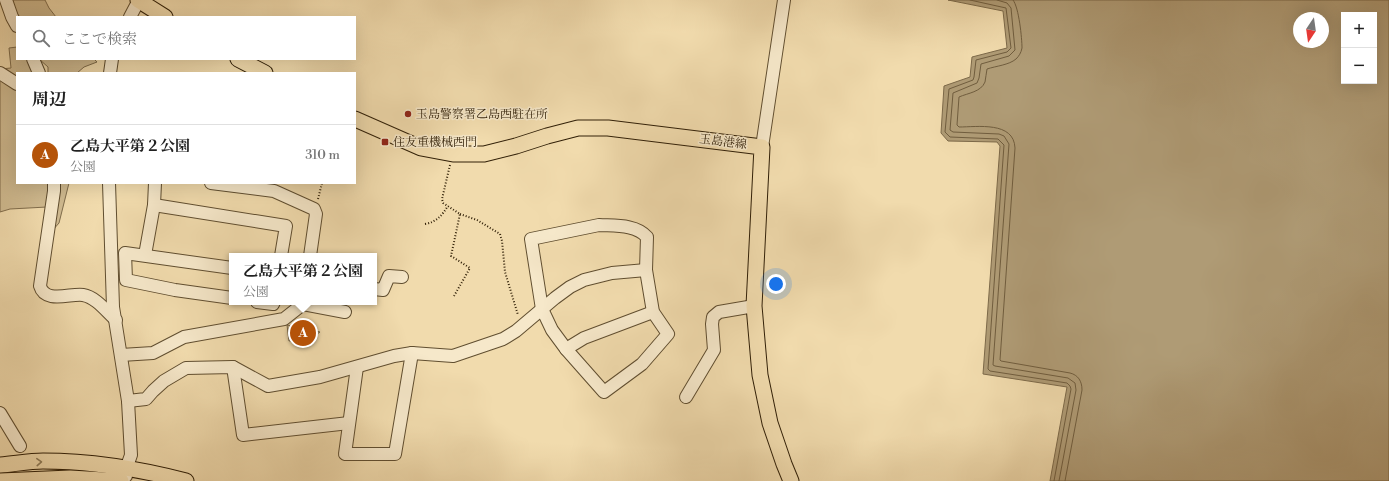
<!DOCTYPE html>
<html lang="ja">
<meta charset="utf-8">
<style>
:root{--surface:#fff;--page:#f6f6f6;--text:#222;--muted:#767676;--line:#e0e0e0;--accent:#b45309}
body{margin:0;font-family:"Libre Bodoni","Noto Serif JP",serif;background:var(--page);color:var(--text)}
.controls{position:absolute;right:12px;top:12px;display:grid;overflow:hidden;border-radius:0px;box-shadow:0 4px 16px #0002}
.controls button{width:36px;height:36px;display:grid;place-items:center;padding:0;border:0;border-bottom:1px solid var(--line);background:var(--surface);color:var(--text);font:20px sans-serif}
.compass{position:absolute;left:1293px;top:12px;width:36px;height:36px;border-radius:50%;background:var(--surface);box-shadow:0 4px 16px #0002;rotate:193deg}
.you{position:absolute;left:776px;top:284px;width:14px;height:14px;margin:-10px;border:3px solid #fff;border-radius:50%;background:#1a73e8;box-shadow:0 0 0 6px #1a73e833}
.badge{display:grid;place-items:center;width:26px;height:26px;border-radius:50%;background:var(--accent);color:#fff;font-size:13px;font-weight:700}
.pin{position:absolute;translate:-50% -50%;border:2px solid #fff;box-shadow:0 1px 4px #0006}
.popup{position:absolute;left:229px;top:253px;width:148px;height:52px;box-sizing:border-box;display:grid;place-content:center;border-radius:0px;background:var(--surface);filter:drop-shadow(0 1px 3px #0005);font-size:13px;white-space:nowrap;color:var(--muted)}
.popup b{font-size:15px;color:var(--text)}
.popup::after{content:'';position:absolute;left:50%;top:100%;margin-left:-8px;border:8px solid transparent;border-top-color:var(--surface)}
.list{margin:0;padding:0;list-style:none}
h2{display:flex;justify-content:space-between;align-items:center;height:52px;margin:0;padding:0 16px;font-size:17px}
h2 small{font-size:13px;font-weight:400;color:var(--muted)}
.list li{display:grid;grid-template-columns:26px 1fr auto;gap:12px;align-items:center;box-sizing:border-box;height:60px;padding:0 16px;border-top:1px solid var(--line)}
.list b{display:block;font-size:15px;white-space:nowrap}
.list p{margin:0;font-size:13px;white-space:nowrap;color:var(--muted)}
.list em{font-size:13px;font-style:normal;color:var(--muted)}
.icon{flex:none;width:22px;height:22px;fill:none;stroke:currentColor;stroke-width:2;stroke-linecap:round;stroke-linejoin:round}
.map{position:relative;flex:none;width:1389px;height:481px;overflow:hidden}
.search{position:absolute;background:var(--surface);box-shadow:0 4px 16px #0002;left:16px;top:16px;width:340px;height:44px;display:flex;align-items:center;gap:10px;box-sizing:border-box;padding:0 14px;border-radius:0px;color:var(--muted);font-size:15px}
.panel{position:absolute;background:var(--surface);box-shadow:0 4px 16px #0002;left:16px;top:72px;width:340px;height:112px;border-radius:0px}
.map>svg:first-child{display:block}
.green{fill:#d0bb91;stroke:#806d4c}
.water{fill:#af9b75;stroke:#7c6949;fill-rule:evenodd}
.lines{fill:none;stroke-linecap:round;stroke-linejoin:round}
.shore{stroke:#705d3e;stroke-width:1}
.minor-casing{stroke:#604e30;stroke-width:14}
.major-casing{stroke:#301f07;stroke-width:17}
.path{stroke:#301f07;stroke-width:2;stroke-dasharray:1 2;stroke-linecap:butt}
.minor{stroke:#f6e8ca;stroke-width:12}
.major{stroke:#f1dbad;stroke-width:15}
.oneway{stroke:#907d5a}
.poi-dot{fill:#8f2418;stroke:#f6e8ca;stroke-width:1.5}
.labels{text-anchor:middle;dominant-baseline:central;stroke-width:3;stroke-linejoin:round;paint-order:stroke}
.poi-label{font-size:12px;fill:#301f07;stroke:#f6e8ca;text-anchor:start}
.street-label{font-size:12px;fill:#301f07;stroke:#f6e8ca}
</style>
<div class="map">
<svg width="1389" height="481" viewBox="0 0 1389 481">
<rect width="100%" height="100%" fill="#f1dbad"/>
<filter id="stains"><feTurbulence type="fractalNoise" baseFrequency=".005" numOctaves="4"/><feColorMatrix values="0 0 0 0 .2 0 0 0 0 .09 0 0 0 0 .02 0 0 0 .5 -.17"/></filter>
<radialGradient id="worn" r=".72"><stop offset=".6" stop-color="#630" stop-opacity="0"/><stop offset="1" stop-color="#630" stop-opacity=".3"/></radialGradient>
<g class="green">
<path d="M10,0H45L49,8L56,17H17Z"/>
<path d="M17,47V59H29L33,73H17V81L0,69L11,68L9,48Z"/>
<path d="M39,59H94L97,62L84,67L77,73H48V67Z"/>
<path d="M0,77L17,88V183H50L47,207L10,209L0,212Z"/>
<path d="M57,183H69L59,223L52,231Z"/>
<path d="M287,325L320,332C311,339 300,340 289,341Z"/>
</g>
<path class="water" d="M948,0H1389V481H1050L1067,387L983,374L1000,146L997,142L948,141L941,133L944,86L970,77L972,57L1007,48L1003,11ZM1344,15H1374V81H1344ZM1299,18H1323V42H1299Z"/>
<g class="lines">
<g class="shore">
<path d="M970,0L1006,8L1011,48L1007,52L976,60L974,77L973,80L949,89L945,132L950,137L998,139L1004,145L988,369L990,371L1067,383L1070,386L1071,389L1054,481"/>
<path d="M997,0L1007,3L1011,8L1015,50L1009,56L981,64L979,78L977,83L953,93L950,130L953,132L999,134L1004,136L1009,144L993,365L995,366L1068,378L1075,383L1076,390L1059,481"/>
<path d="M1013,0C1019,7 1022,39 1022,48C1021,53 1019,56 1016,59C1009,65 996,66 987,69C986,73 986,78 985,82C981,92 968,93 959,97L957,125L959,127C977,127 1014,121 1015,148L1000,360L1001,361L1070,373C1078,375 1082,381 1082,390L1065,481"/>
</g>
<g class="minor-casing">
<g id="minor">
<path d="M6,0L12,17L17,26"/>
<path d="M130,17L139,0"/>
<path d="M33,59L39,73"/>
<path d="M0,73L17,84"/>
<path d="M110,73L112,59"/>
<path d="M762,147L784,0"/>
<path d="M54,183V191L40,286C45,304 71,293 83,295C96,297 107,312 116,320"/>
<path d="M109,183L113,307L128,401L131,455L126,469V476"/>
<path d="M155,183L154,205L286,226L281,256"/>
<path d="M211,183L274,191L314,209L316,214L310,256"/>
<path d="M599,225C614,226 636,224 647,237L646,270L653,312L668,334L642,364L604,392L566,349L552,330L542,309L531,239Z"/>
<path d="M145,255L154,205"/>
<path d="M232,268L125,253L126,280L175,290L232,298"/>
<path d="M374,289L383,290L389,276L402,277"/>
<path d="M257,302L273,304L274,302"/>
<path d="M303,304L345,312"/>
<path d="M566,349L584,338L653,312"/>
<path d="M121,355L153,353L184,337L284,319L303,304V302"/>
<path d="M233,367L243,435L349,423"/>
<path d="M357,367L345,454H395L412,353"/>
<path d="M686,397L714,350L712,324L713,317L719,312L754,306"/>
<path d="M128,401L146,399L153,391L164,381L186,368L233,367L268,386L320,377L394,356L412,353L453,356L503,339L516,331L555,298L570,287L584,280L612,273L646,270"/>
<path d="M0,413L20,446"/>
</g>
</g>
<g class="major-casing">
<g id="major">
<path d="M138,0L165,17"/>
<path d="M238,59L265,73"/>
<path d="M355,119L421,148L453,154H484L516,146L547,136L578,128H608L762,147L754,306L760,375L770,423L784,464L791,481"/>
<path d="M0,465C14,464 29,461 43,461C91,461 140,469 186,481"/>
<path d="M0,481L70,478L121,481"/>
</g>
</g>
<g class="path">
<path d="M450,165L442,199L443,203L460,214L451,256L470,268L454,296"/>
<path d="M318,199L322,183"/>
<path d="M460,214L477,220L500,234L502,241L505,272L518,315"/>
<path d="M425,224C437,222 442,215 448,206"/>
</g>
<use href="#minor" class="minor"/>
<use href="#major" class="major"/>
</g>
<defs><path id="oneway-chevron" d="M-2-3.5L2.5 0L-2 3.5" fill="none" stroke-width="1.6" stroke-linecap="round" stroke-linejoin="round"/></defs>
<use class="oneway" href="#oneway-chevron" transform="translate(39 462) rotate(-3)"/>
<g class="poi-dot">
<circle cx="408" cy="114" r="4"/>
<rect x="381" y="138" width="8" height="8" rx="2"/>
</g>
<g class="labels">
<g class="poi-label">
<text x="416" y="114">玉島警察署乙島西駐在所</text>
<text x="393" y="142">住友重機械西門</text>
</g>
<g class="street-label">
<text transform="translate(723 142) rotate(7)">玉島港線</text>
</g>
</g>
<rect width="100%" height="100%" filter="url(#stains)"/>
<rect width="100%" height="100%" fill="url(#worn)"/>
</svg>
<div class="controls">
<button>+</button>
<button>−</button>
</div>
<svg class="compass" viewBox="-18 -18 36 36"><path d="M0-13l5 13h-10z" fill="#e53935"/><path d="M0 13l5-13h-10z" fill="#767676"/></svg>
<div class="you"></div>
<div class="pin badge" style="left:303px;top:333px">A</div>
<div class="popup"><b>乙島大平第２公園</b>公園</div>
<div class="search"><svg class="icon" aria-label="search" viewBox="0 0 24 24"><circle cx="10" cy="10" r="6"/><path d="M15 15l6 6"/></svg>ここで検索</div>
<section class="panel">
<h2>周辺<small></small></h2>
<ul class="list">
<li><span class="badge">A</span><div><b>乙島大平第２公園</b><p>公園</p></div><em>310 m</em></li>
</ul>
</section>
</div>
